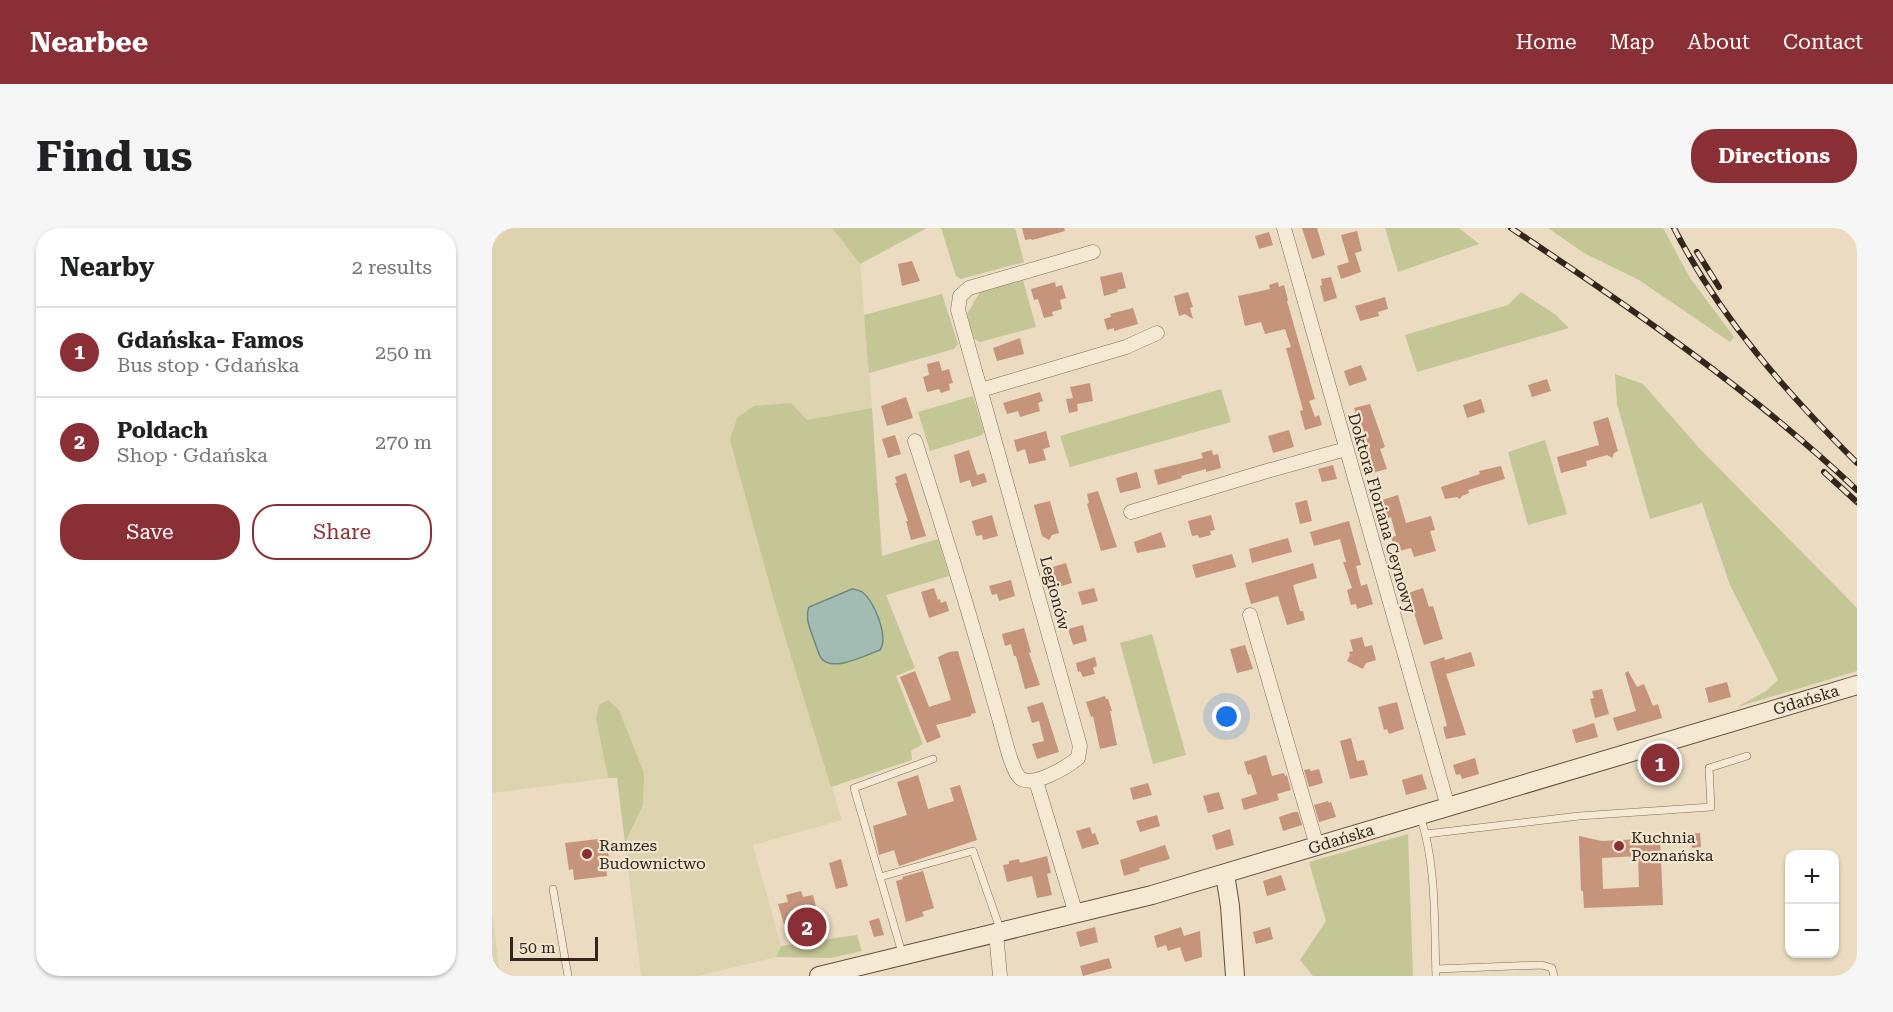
<!DOCTYPE html>
<meta charset="utf-8">
<style>
:root{--surface:#fff;--page:#f6f6f6;--text:#202124;--muted:#757577;--line:#e0e0e0;--accent:#8b2f36}
body{margin:0;font-family:"Roboto Serif",serif;background:var(--page);color:var(--text)}
.controls{position:absolute;right:18px;bottom:18px;display:grid;overflow:hidden;border-radius:12px;box-shadow:0 2px 4px #0004}
.controls button{width:54px;height:54px;display:grid;place-items:center;padding:0;border:0;border-bottom:2px solid var(--line);background:var(--surface);color:var(--text);font:30px sans-serif}
.scale{position:absolute;left:18px;bottom:15px;width:88px;box-sizing:border-box;padding-left:6px;border:3px solid #32261d;border-top:0;font-size:16px;line-height:21px;white-space:nowrap;color:#32261d;-webkit-text-stroke:4px #f2e6d0;paint-order:stroke}
.you{position:absolute;left:735px;top:489px;width:21px;height:21px;margin:-15px;border:4px solid #fff;border-radius:50%;background:#1a73e8;box-shadow:0 0 0 9px #1a73e833}
.badge{display:grid;place-items:center;width:39px;height:39px;border-radius:50%;background:var(--accent);color:#fff;font-size:20px;font-weight:700}
.pin{position:absolute;translate:-50% -50%;border:3px solid #fff;box-shadow:0 2px 6px #0006}
.list{margin:0;padding:0;list-style:none}
h2{display:flex;justify-content:space-between;align-items:center;height:78px;margin:0;padding:0 24px;font-size:26px}
h2 small{font-size:20px;font-weight:400;color:var(--muted)}
.list li{display:grid;grid-template-columns:39px 1fr auto;gap:18px;align-items:center;box-sizing:border-box;height:90px;padding:0 24px;border-top:2px solid var(--line)}
.list b{display:block;font-size:22px;white-space:nowrap}
.list p{margin:0;font-size:20px;white-space:nowrap;color:var(--muted)}
.list em{font-size:20px;font-style:normal;color:var(--muted)}
.actions{display:flex;gap:12px;padding:18px 24px}
.actions a{flex:1;padding:14px 0;border:2px solid var(--accent);border-radius:24px;text-align:center;font-size:21px;color:var(--accent)}
.actions .main{background:var(--accent);color:#fff}
.map{position:relative;flex:none;width:1365px;height:748px;overflow:hidden;border-radius:24px}
header{display:flex;align-items:center;gap:36px;box-sizing:border-box;height:84px;padding:0 30px;background:var(--accent);color:#fff}
header strong{font-size:28px}
nav{display:flex;gap:33px;margin-inline-start:auto;font-size:21px}
.intro{display:flex;align-items:center;justify-content:space-between;box-sizing:border-box;height:144px;padding:0 36px}
h1{margin:0;font-size:42px}
.button{padding:15px 27px;border-radius:24px;background:var(--accent);color:#fff;font-size:21px;font-weight:700}
main{display:flex;gap:36px;padding:0 36px}
aside{flex:1;background:var(--surface);border-radius:24px;box-shadow:0 2px 4px #0004}
.map>svg:first-child{display:block}
.farmland{fill:#ded3af}
.green{fill:#c4c696}
.water{fill:#a3bcb3;stroke:#6b8980;stroke-width:1.5}
.building{fill:#c5947a;fill-rule:evenodd}
.lines{fill:none;stroke-linecap:round;stroke-linejoin:round}
.lane-casing{stroke:#816c5a;stroke-width:8}
.street-casing{stroke:#816c5a;stroke-width:15}
.secondary-casing{stroke:#634e3d;stroke-width:20}
.lane{stroke:#f5e9d3;stroke-width:7}
.street{stroke:#f5e9d3;stroke-width:14}
.secondary{stroke:#f5e9d3;stroke-width:18}
.rail-casing{stroke:#32261d;stroke-width:6}
.rail{stroke:#f2e6d0;stroke-width:4;stroke-dasharray:11;stroke-linecap:butt}
.poi-dot{fill:#8b2f36;stroke:#f2e6d0;stroke-width:2}
.labels{text-anchor:middle;dominant-baseline:central;stroke-width:4.5;stroke-linejoin:round;paint-order:stroke}
.street-label{font-size:16px;fill:#32261d;stroke:#f2e6d0}
.poi-label{font-size:16px;fill:#32261d;stroke:#f2e6d0;text-anchor:start}
</style>
<header>
<strong>Nearbee</strong>
<nav><a>Home</a><a>Map</a><a>About</a><a>Contact</a></nav>
</header>
<div class="intro"><h1>Find us</h1><a class="button">Directions</a></div>
<main>
<aside>
<h2>Nearby<small>2 results</small></h2>
<ul class="list">
<li><span class="badge">1</span><div><b>Gdańska- Famos</b><p>Bus stop · Gdańska</p></div><em>250 m</em></li>
<li><span class="badge">2</span><div><b>Poldach</b><p>Shop · Gdańska</p></div><em>270 m</em></li>
</ul>
<div class="actions"><a class="main">Save</a><a>Share</a></div>
</aside>
<div class="map">
<svg width="1365" height="748" viewBox="0 0 1365 748">
<rect width="100%" height="100%" fill="#eadbc1"/>
<g class="farmland">
<path d="M0,0H340L368,36L380,180L315,192L283,376L350,592L261,617L289,718L284,729L206,748H149L133,615L151,577L104,490L116,550L0,565Z"/>
<path d="M0,685L8,747V748H0Z"/>
</g>
<g class="green">
<path d="M340,0H435L368,36Z"/>
<path d="M449,0H523L532,34L469,51L464,48Z"/>
<path d="M893,0H967L987,16L906,44Z"/>
<path d="M1056,0H1171L1198,50L1242,109L1238,114L1147,52L1092,25Z"/>
<path d="M531,52L544,99L488,114L482,111L475,86L488,64Z"/>
<path d="M1029,64L1064,87L1077,100L925,144L913,107L1016,77Z"/>
<path d="M450,66L466,116L462,121L377,145L372,87Z"/>
<path d="M1123,146L1151,156L1208,221L1365,380V443L1245,479L1274,463L1286,452L1238,357L1210,275L1158,291L1125,176Z"/>
<path d="M729,161L739,194L578,239L568,208Z"/>
<path d="M481,168L492,204L490,207L438,223L426,184Z"/>
<path d="M299,175L315,192L380,180L390,328L446,311L457,348L394,367L423,440L404,448L431,516L419,523L420,532L339,559L283,376L238,212L245,190L262,178Z"/>
<path d="M1053,212L1075,286L1036,297L1016,224Z"/>
<path d="M660,406L694,527L661,536L628,415Z"/>
<path d="M116,472L127,482L152,545L151,577L133,615L125,550H116L104,490L107,477Z"/>
<path d="M916,606L921,748H821L808,732L834,693L817,634Z"/>
<path d="M365,707L370,723L339,730L284,729L289,718Z"/>
</g>
<path class="water" d="M360,361C362,361 369,363 370,364C382,372 397,409 388,422C374,427 340,445 329,430C326,425 324,417 322,412C318,401 313,390 317,379Z"/>
<g class="building">
<path d="M530,0H572L573,3L540,12L539,11L533,12Z"/>
<path d="M810,0H825L833,27L820,31Z"/>
<path d="M865,3L870,23L863,25L869,44L849,51L845,38L857,34L849,7Z"/>
<path d="M777,4L781,17L767,21L763,8Z"/>
<path d="M420,33L428,53L410,58L406,36Z"/>
<path d="M630,44L634,60L625,62L626,64L612,68L608,49Z"/>
<path d="M839,49L845,70L832,74L828,58L830,57L829,51Z"/>
<path d="M563,54L564,59L570,57L574,70L568,72L570,81L560,84L561,88L552,90L546,71L542,72L539,61Z"/>
<path d="M786,54L787,59L792,57L796,72L795,73L823,171L817,173L823,189L827,187L830,197L813,202L808,183L811,182L794,120L799,119L793,101L773,106L769,94L753,98L746,68L778,61L777,57Z"/>
<path d="M696,64L701,79L698,80L701,91L693,86L687,88L682,68Z"/>
<path d="M893,69L896,81L886,84L887,88L868,93L863,78Z"/>
<path d="M641,80L646,96L622,103V100L615,102L612,91L619,89L618,86Z"/>
<path d="M528,110L532,126L505,133L501,120Z"/>
<path d="M447,133L450,143L457,141L461,155L457,156L458,162L449,165L447,161L435,164L431,149L437,147L435,136Z"/>
<path d="M869,137L875,152L857,158L852,143Z"/>
<path d="M1055,151L1059,163L1040,169L1036,157Z"/>
<path d="M598,155L601,173L585,176L586,183L577,185L574,171L581,170L578,159Z"/>
<path d="M548,164L551,173L546,175L548,183L528,189L526,183L515,186L511,175Z"/>
<path d="M414,169L421,190L395,198L389,178Z"/>
<path d="M989,171L993,184L975,190L971,177Z"/>
<path d="M878,176L893,219L888,221L895,241L880,245L876,230L879,229L876,216L869,195H867L862,180Z"/>
<path d="M1116,189L1126,223L1122,225L1120,230L1115,227L1094,233L1095,238L1069,245L1065,229L1107,217L1101,194Z"/>
<path d="M797,202L802,219L781,225L776,208Z"/>
<path d="M554,203L558,219L551,221L554,232L537,236L533,221L525,224L522,212Z"/>
<path d="M403,207L409,226L396,230L390,211Z"/>
<path d="M477,222L485,247L492,245L495,254L480,259L478,252L468,255L462,227Z"/>
<path d="M720,222L721,227L726,226L729,240L714,244V241L689,248L690,250L666,257L662,242L711,230L709,225Z"/>
<path d="M841,237L845,251L830,254L826,241Z"/>
<path d="M1009,238L1013,251L976,262L977,265L970,268L968,271L965,269L953,271L949,259L988,246L987,243Z"/>
<path d="M645,244L649,260L628,265L624,250Z"/>
<path d="M414,245L434,308L419,312L414,293H416L403,255H405L403,249Z"/>
<path d="M606,263L625,319L609,323L595,276L597,275L595,266Z"/>
<path d="M906,267L914,295L939,288L943,302L938,303L944,323L922,329L919,320L904,324L899,309L904,308L899,289L895,290L890,272Z"/>
<path d="M815,272L820,293L808,296L803,275Z"/>
<path d="M558,273L567,305L560,307L557,312L550,308L542,277Z"/>
<path d="M500,287L506,308L491,312L490,307L484,308L480,293Z"/>
<path d="M719,287L723,302L718,303L719,307L707,310L706,307L700,308L696,293Z"/>
<path d="M857,293L869,337L864,338L869,358L875,356L881,376L865,381L864,376L859,377L855,362L860,360L851,334H854L848,311L822,318L818,304Z"/>
<path d="M669,304L674,319L645,325L642,314Z"/>
<path d="M796,310L800,324L760,335L757,321Z"/>
<path d="M740,326L744,339L704,350L700,337Z"/>
<path d="M574,335L580,355L563,360L557,340Z"/>
<path d="M821,335L825,350L801,357L808,383H811L813,392L795,397L786,368L759,376L753,355Z"/>
<path d="M519,352L523,368L507,373L505,366L500,367L497,358Z"/>
<path d="M442,360L446,372L448,371L449,375L454,373L457,383L437,390L429,364Z"/>
<path d="M602,360L606,373L590,377L586,364Z"/>
<path d="M931,360L937,379L941,378L951,411L932,417L916,365Z"/>
<path d="M591,397L595,413L581,417L576,401Z"/>
<path d="M532,400L539,424L537,425L548,457L533,461L524,428H522L519,416L513,418L510,406Z"/>
<path d="M870,409L873,419L880,417L884,432L874,435L871,441L855,433L858,427L857,424L861,423L858,412Z"/>
<path d="M753,417L761,441L745,445L738,421Z"/>
<path d="M466,423L484,485L479,486V488L444,497L449,509L435,515L408,449L423,443L437,479L459,472L446,429L457,424Z"/>
<path d="M979,424L983,438L954,446L974,507L954,511L951,499L955,498L938,434L952,429L953,432Z"/>
<path d="M603,429L605,438L601,440L603,446L591,449L588,443L586,444L584,435Z"/>
<path d="M1136,443L1145,459L1152,456L1161,478L1166,476L1170,490L1125,503L1121,490L1144,483L1133,445Z"/>
<path d="M1235,454L1239,469L1217,475L1213,460Z"/>
<path d="M1110,461L1117,486L1103,490L1098,471L1102,470L1100,463Z"/>
<path d="M613,468L614,471H616L620,483H618L625,517L608,521L601,488L599,489L594,474Z"/>
<path d="M551,474L567,524L545,531L540,516L552,513L547,493L540,495L535,479Z"/>
<path d="M905,474L912,501L897,506L895,501L892,502L886,479Z"/>
<path d="M1102,495L1106,509L1084,515L1080,502Z"/>
<path d="M859,510L865,533L872,532L876,547L858,551L848,513Z"/>
<path d="M774,527L780,548L792,545L793,548L795,547L799,562L785,566L787,572L752,582L749,571L765,566L759,546L756,547L752,534Z"/>
<path d="M983,530L987,546L970,551L968,546L964,547L961,537Z"/>
<path d="M818,541L819,543L827,541L831,555L817,559L812,542Z"/>
<path d="M930,546L935,561L914,567L910,552Z"/>
<path d="M426,547L436,581L462,573L458,560L468,557L485,612L407,638L402,622L387,627L381,598L415,587L405,554Z"/>
<path d="M656,555L660,567L641,572L638,560Z"/>
<path d="M727,564L732,581L716,585L711,568Z"/>
<path d="M836,573L837,575L839,574L844,589L827,594L822,577Z"/>
<path d="M802,584H806L810,597L791,603L787,589Z"/>
<path d="M665,587L668,598L648,604L644,593Z"/>
<path d="M598,599L600,606L603,605L607,616L590,621L584,603Z"/>
<path d="M738,601L742,617L724,622L720,607Z"/>
<path d="M1208,605L1209,619L1200,620L1199,606Z"/>
<path d="M1087,608L1110,613L1168,610L1171,677L1092,680L1091,663H1089ZM1146,628L1147,659L1111,661L1110,630Z"/>
<path d="M114,610L118,637L114,638L115,648L82,652L81,641L77,642L73,615Z"/>
<path d="M673,617L678,631L647,640L648,643L632,648L628,632Z"/>
<path d="M555,628L559,645L555,646L560,667L545,670L540,648L515,654L511,637L517,636V633L527,631L528,635Z"/>
<path d="M349,631L356,658L344,661L337,635Z"/>
<path d="M431,643L442,680L430,684L432,688L414,694L404,653L411,651L410,649Z"/>
<path d="M789,647L794,662L775,668L771,653Z"/>
<path d="M309,663L311,669L321,667L326,687L292,696L286,676L296,674L294,667Z"/>
<path d="M387,690L392,707L382,709L377,693Z"/>
<path d="M603,699L606,714L588,719L584,704Z"/>
<path d="M689,699L692,708L708,703L710,729L693,734L688,719L676,723L674,717L665,720L662,708Z"/>
<path d="M778,699L781,711L764,716L761,704Z"/>
<path d="M617,730L620,740L591,748L588,738Z"/>
</g>
<g class="lines">
<g class="lane-casing">
<g id="lane">
<path d="M928,588C945,637 942,696 944,748"/>
<path d="M934,606L1087,588L1219,579L1217,540L1255,528"/>
<path d="M388,649L481,623L506,695L505,704"/>
<path d="M61,661L76,748"/>
<path d="M410,725L362,560L441,531"/>
<path d="M944,741L1050,737L1060,740L1062,748"/>
</g>
</g>
<g class="street-casing">
<g id="street">
<path d="M792,0L956,579"/>
<path d="M489,162L634,119L665,105"/>
<path d="M423,213C453,305 481,397 507,490C511,503 519,542 528,550C541,560 575,539 586,530L588,518L466,82L468,68L477,60L601,24"/>
<path d="M639,284L775,243L854,221"/>
<path d="M758,387L825,618"/>
<path d="M544,553L584,686"/>
<path d="M504,705L508,748"/>
</g>
</g>
<g class="secondary-casing">
<g id="secondary">
<path d="M733,646L738,678L743,748"/>
<path d="M327,748L660,667L1365,457"/>
</g>
</g>
<use href="#lane" class="lane"/>
<use href="#street" class="street"/>
<use href="#secondary" class="secondary"/>
<g class="rail-casing">
<g id="rail">
<path d="M1019,0C1139,80 1259,162 1365,262"/>
<path d="M1182,0C1228,90 1294,164 1365,235"/>
<path d="M1205,24L1227,59"/>
<path d="M1332,244L1365,274"/>
</g>
</g>
<use href="#rail" class="rail"/>
</g>
<g class="poi-dot">
<circle cx="1127" cy="618" r="6"/>
<circle cx="95" cy="626" r="6"/>
</g>
<g class="labels">
<g class="street-label">
<text transform="translate(890 285) rotate(74)">Doktora Floriana Ceynowy</text>
<text transform="translate(563 365) rotate(75)">Legionów</text>
<text transform="translate(1314 472) rotate(-17)">Gdańska</text>
<text transform="translate(849 611) rotate(-17)">Gdańska</text>
</g>
<g class="poi-label">
<text x="1139" y="609">Kuchnia<tspan x="1139" dy="18">Poznańska</tspan></text>
<text x="107" y="617">Ramzes<tspan x="107" dy="18">Budownictwo</tspan></text>
</g>
</g>
</svg>
<div class="controls">
<button>+</button>
<button>−</button>
</div>
<div class="scale">50 m</div>
<div class="you"></div>
<div class="pin badge" style="left:1168px;top:535px">1</div>
<div class="pin badge" style="left:315px;top:699px">2</div>
</div>
</main>
